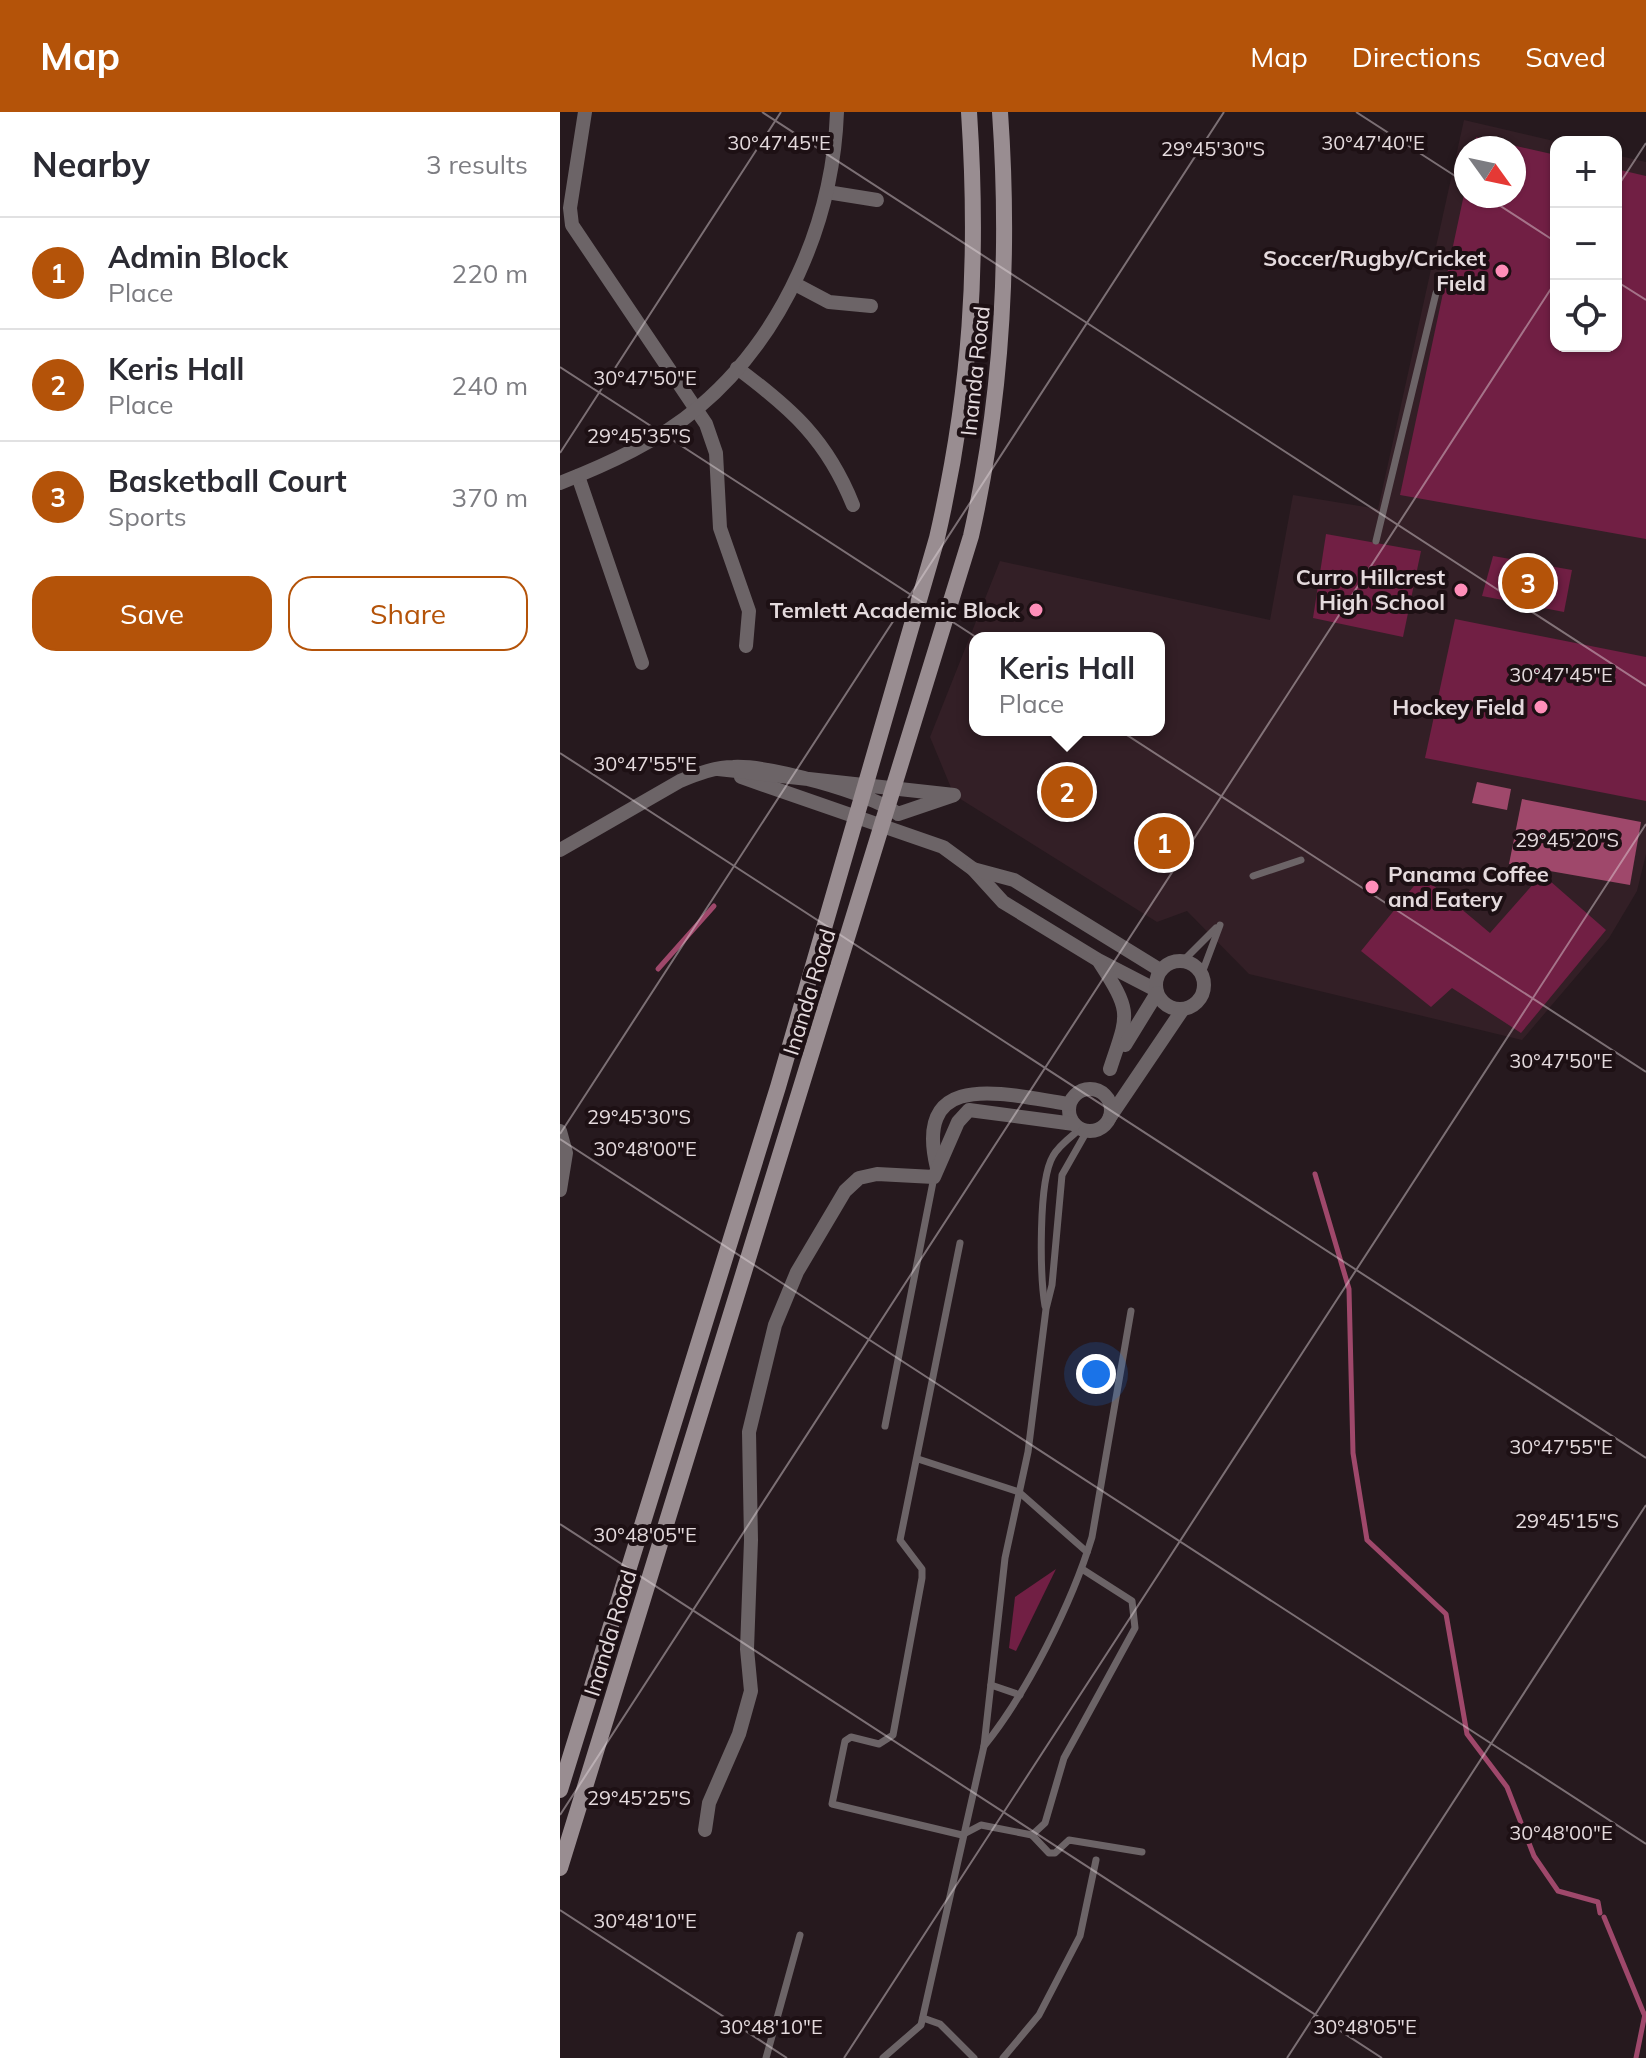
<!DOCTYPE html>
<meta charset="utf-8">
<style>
:root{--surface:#fff;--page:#f7f7f7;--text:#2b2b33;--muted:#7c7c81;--line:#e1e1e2;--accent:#b45309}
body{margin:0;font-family:Mulish,sans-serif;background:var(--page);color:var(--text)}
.controls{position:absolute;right:24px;top:24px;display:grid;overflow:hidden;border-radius:16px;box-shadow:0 2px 6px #0004}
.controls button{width:72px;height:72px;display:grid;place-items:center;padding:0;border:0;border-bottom:2px solid var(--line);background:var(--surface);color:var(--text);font:40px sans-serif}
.compass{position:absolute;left:894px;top:24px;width:72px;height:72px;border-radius:50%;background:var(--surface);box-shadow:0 2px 6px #0004;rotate:123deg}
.you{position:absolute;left:536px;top:1262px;width:28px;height:28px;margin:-20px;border:6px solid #fff;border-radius:50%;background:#1a73e8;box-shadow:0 0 0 12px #1a73e833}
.badge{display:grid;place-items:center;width:52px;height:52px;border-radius:50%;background:var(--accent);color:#fff;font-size:26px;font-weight:700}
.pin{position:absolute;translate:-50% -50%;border:4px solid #fff;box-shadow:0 2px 8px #0006}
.popup{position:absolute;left:409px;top:520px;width:196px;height:104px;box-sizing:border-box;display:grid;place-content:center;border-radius:16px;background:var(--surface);filter:drop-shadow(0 2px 6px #0005);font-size:26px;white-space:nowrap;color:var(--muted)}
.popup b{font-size:30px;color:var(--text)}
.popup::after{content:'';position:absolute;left:50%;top:100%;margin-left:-16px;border:16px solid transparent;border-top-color:var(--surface)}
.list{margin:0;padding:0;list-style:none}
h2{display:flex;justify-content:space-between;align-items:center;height:104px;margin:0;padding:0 32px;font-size:34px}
h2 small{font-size:26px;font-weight:400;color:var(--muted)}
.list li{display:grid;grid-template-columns:52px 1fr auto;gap:24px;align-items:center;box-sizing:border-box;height:112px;padding:0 32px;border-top:2px solid var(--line)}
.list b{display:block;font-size:30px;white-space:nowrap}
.list p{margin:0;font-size:26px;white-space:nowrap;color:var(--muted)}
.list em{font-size:26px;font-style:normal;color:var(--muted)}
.actions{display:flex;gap:16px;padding:24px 32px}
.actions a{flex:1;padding:18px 0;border:2px solid var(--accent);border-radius:24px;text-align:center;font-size:28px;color:var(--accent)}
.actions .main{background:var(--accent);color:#fff}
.icon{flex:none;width:44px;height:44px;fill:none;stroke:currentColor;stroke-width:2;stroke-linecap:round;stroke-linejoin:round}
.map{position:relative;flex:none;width:1086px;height:1946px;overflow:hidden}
header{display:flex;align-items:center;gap:48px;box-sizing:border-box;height:112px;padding:0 40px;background:var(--accent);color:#fff}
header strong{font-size:38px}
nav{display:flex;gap:44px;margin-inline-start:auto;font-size:28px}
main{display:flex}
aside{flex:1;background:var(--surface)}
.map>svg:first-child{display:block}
.built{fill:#331f26;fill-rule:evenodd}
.green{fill:#711f44}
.water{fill:#9f486b}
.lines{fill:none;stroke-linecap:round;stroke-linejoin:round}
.stream{stroke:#9f486b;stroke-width:5}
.lane{stroke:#6c6467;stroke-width:7}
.street{stroke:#6c6467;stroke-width:14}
.secondary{stroke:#998d91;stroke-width:16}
.ticks{fill:none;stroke:#e4dadd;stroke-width:2;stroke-opacity:0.45}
.poi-dot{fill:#ff8eb9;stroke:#1d1014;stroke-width:3}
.labels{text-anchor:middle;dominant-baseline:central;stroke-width:8;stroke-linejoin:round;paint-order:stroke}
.poi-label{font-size:22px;font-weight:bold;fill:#e4dadd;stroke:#1d1014;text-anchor:end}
.street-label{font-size:22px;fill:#e4dadd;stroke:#1d1014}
.ticks-label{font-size:20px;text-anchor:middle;fill:#e4dadd;stroke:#1d1014;stroke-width:8;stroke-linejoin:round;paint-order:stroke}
</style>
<header>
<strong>Map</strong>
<nav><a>Map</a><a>Directions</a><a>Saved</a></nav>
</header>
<main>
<aside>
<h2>Nearby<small>3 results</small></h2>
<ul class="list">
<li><span class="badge">1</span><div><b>Admin Block</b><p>Place</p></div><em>220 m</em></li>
<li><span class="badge">2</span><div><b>Keris Hall</b><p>Place</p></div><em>240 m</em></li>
<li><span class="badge">3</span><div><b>Basketball Court</b><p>Sports</p></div><em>370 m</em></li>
</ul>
<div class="actions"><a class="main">Save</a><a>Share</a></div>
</aside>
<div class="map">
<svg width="1086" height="1946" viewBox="0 0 1086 1946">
<rect width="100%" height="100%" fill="#26191e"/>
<path class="built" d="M904,8L998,30L996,234H1056V43L1086,50V742L1077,779L1049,826L962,928L689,862L627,799L597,810L394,683L370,625L440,449L710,508L733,383L818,397ZM906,36H954V84H906ZM415,526H599V618H415Z"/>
<g class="green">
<path d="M916,25L996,43V234H1056V57L1086,64V427L840,383L906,73V84H954V36H914Z"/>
<path d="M766,422L861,439L843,525L753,506Z"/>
<path d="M933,444L1012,458L1004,500L922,484Z"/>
<path d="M895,507L1086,545V689L865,646Z"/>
<path d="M982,762L1046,818L961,921L892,876L871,895L801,839L862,764L930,821Z"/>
<path d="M496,1457L456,1539L449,1536L455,1485Z"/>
</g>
<g class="water">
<path d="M917,670L951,677L947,698L912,691Z"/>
<path d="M962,687L1081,710L1070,773L949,752Z"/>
</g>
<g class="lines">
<g class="stream">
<path d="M98,857L154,794"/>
<path d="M755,1062L789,1177L793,1341L807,1428L886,1502L907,1622L947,1675L974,1744L998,1779L1038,1790L1040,1801"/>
<path d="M1044,1805L1084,1902"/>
<path d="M1076,1946L1085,1902"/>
</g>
<g class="lane">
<path d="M816,429L876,181"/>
<path d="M693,764L741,748"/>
<path d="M624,848L656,816"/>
<path d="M642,861L660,813"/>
<path d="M400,1131L340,1428L362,1457V1466L333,1623L319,1632L291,1625L285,1629L272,1692L402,1723L421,1713L472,1723L485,1711L504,1646L575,1516L572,1489L522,1457"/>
<path d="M485,1194C480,1164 478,1069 493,1044C499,1033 511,1025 520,1017"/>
<path d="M325,1314L374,1065"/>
<path d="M358,1347L459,1380L527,1440"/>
<path d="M431,1573L460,1583"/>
<path d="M424,1634C467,1581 512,1491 532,1425L571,1199"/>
<path d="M472,1723L489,1741H495L509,1728L582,1740"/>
<path d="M363,1906L380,1912L414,1946"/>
<path d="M206,1946L240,1823"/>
<path d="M323,1946L361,1913L424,1634L445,1446L468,1340L486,1197L492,1173L502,1063L527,1019"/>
<path d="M443,1946L479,1903L520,1824L536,1748"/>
</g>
<g class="street">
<path d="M25,0L10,96L12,113L146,312L156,341L160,416L189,499L186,534"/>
<path d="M267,80L317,88"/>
<path d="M235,172L269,190L311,194"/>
<path d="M177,256C232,297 267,328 293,393"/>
<path d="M18,364L82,551"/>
<path d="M0,371C48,352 99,329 139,295C224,223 273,110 277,0"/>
<path d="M181,665L383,735L413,757L443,790L538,848L596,878"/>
<path d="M0,738L120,669C137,662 155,655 173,655C208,653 311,681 338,702L394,683L158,657"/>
<path d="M413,757L454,768L600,858"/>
<circle cx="620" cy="873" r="24"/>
<path d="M540,851C573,902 568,902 550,957"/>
<path d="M565,933L597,881"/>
<circle cx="530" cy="998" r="21"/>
<path d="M550,1005L623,897"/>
<path d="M0,1019L6,1041L0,1078"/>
<path d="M377,1056C352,953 450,984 509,992"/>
<path d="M145,1718L149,1691L179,1622L191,1579L187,1537L191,1428L189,1320L215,1213L237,1160L285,1079L299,1066L317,1062L374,1065L398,1010L409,998L514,1012"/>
</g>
<g class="secondary">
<path d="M0,1678L218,975L377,426C411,278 419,151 409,0"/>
<path d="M0,1756L411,424C443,283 450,144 440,0"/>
</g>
</g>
<path class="ticks" d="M202,0L1086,574M796,0L906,71M1056,77L1086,31M925,84L996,130M1056,169L1086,188M0,255L1086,960M0,341L221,0M0,641L1086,1346M0,1022L664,0M0,1027L1086,1732M0,1412L822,1946M0,1703L996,169M0,1798L227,1946M284,1946L1086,712M727,1946L1086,1393"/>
<g class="poi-dot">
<circle cx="942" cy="159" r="8"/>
<circle cx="901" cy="478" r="8"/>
<circle cx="476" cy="498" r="8"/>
<circle cx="981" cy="595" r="8"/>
<circle cx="812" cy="775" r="8"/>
</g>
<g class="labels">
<g class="poi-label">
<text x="926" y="146">Soccer/Rugby/Cricket<tspan x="926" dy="25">Field</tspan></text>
<text x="885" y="465">Curro Hillcrest<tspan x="885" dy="25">High School</tspan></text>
<text x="460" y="498">Temlett Academic Block</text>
<text x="965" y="595">Hockey Field</text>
<text x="828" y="762" text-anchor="start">Panama Coffee<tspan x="828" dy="25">and Eatery</tspan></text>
</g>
<g class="street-label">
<text transform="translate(415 259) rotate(-84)">Inanda Road</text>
<text transform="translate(249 880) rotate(-73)">Inanda Road</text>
<text transform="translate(50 1521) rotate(-73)">Inanda Road</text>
</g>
</g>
<g class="ticks-label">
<text x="219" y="38">30°47'45"E</text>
<text x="813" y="38">30°47'40"E</text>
<text x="653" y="44">29°45'30"S</text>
<text x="85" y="273">30°47'50"E</text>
<text x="79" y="331">29°45'35"S</text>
<text x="1001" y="570">30°47'45"E</text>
<text x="85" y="659">30°47'55"E</text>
<text x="1007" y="735">29°45'20"S</text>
<text x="1001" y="956">30°47'50"E</text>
<text x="79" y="1012">29°45'30"S</text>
<text x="85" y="1044">30°48'00"E</text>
<text x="1001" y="1342">30°47'55"E</text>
<text x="1007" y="1416">29°45'15"S</text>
<text x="85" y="1430">30°48'05"E</text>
<text x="79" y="1693">29°45'25"S</text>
<text x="1001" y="1728">30°48'00"E</text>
<text x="85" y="1816">30°48'10"E</text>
<text x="211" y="1922">30°48'10"E</text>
<text x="805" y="1922">30°48'05"E</text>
</g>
</svg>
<div class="controls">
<button>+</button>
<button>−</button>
<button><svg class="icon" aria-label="locate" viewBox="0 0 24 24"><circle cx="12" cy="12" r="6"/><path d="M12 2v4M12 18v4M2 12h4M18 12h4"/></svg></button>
</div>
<svg class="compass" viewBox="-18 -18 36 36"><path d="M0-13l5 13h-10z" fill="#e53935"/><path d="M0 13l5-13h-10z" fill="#7c7c81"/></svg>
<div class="you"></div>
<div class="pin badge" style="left:604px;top:731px">1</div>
<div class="pin badge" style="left:507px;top:680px">2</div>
<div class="popup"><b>Keris Hall</b>Place</div>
<div class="pin badge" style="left:968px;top:471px">3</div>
</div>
</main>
